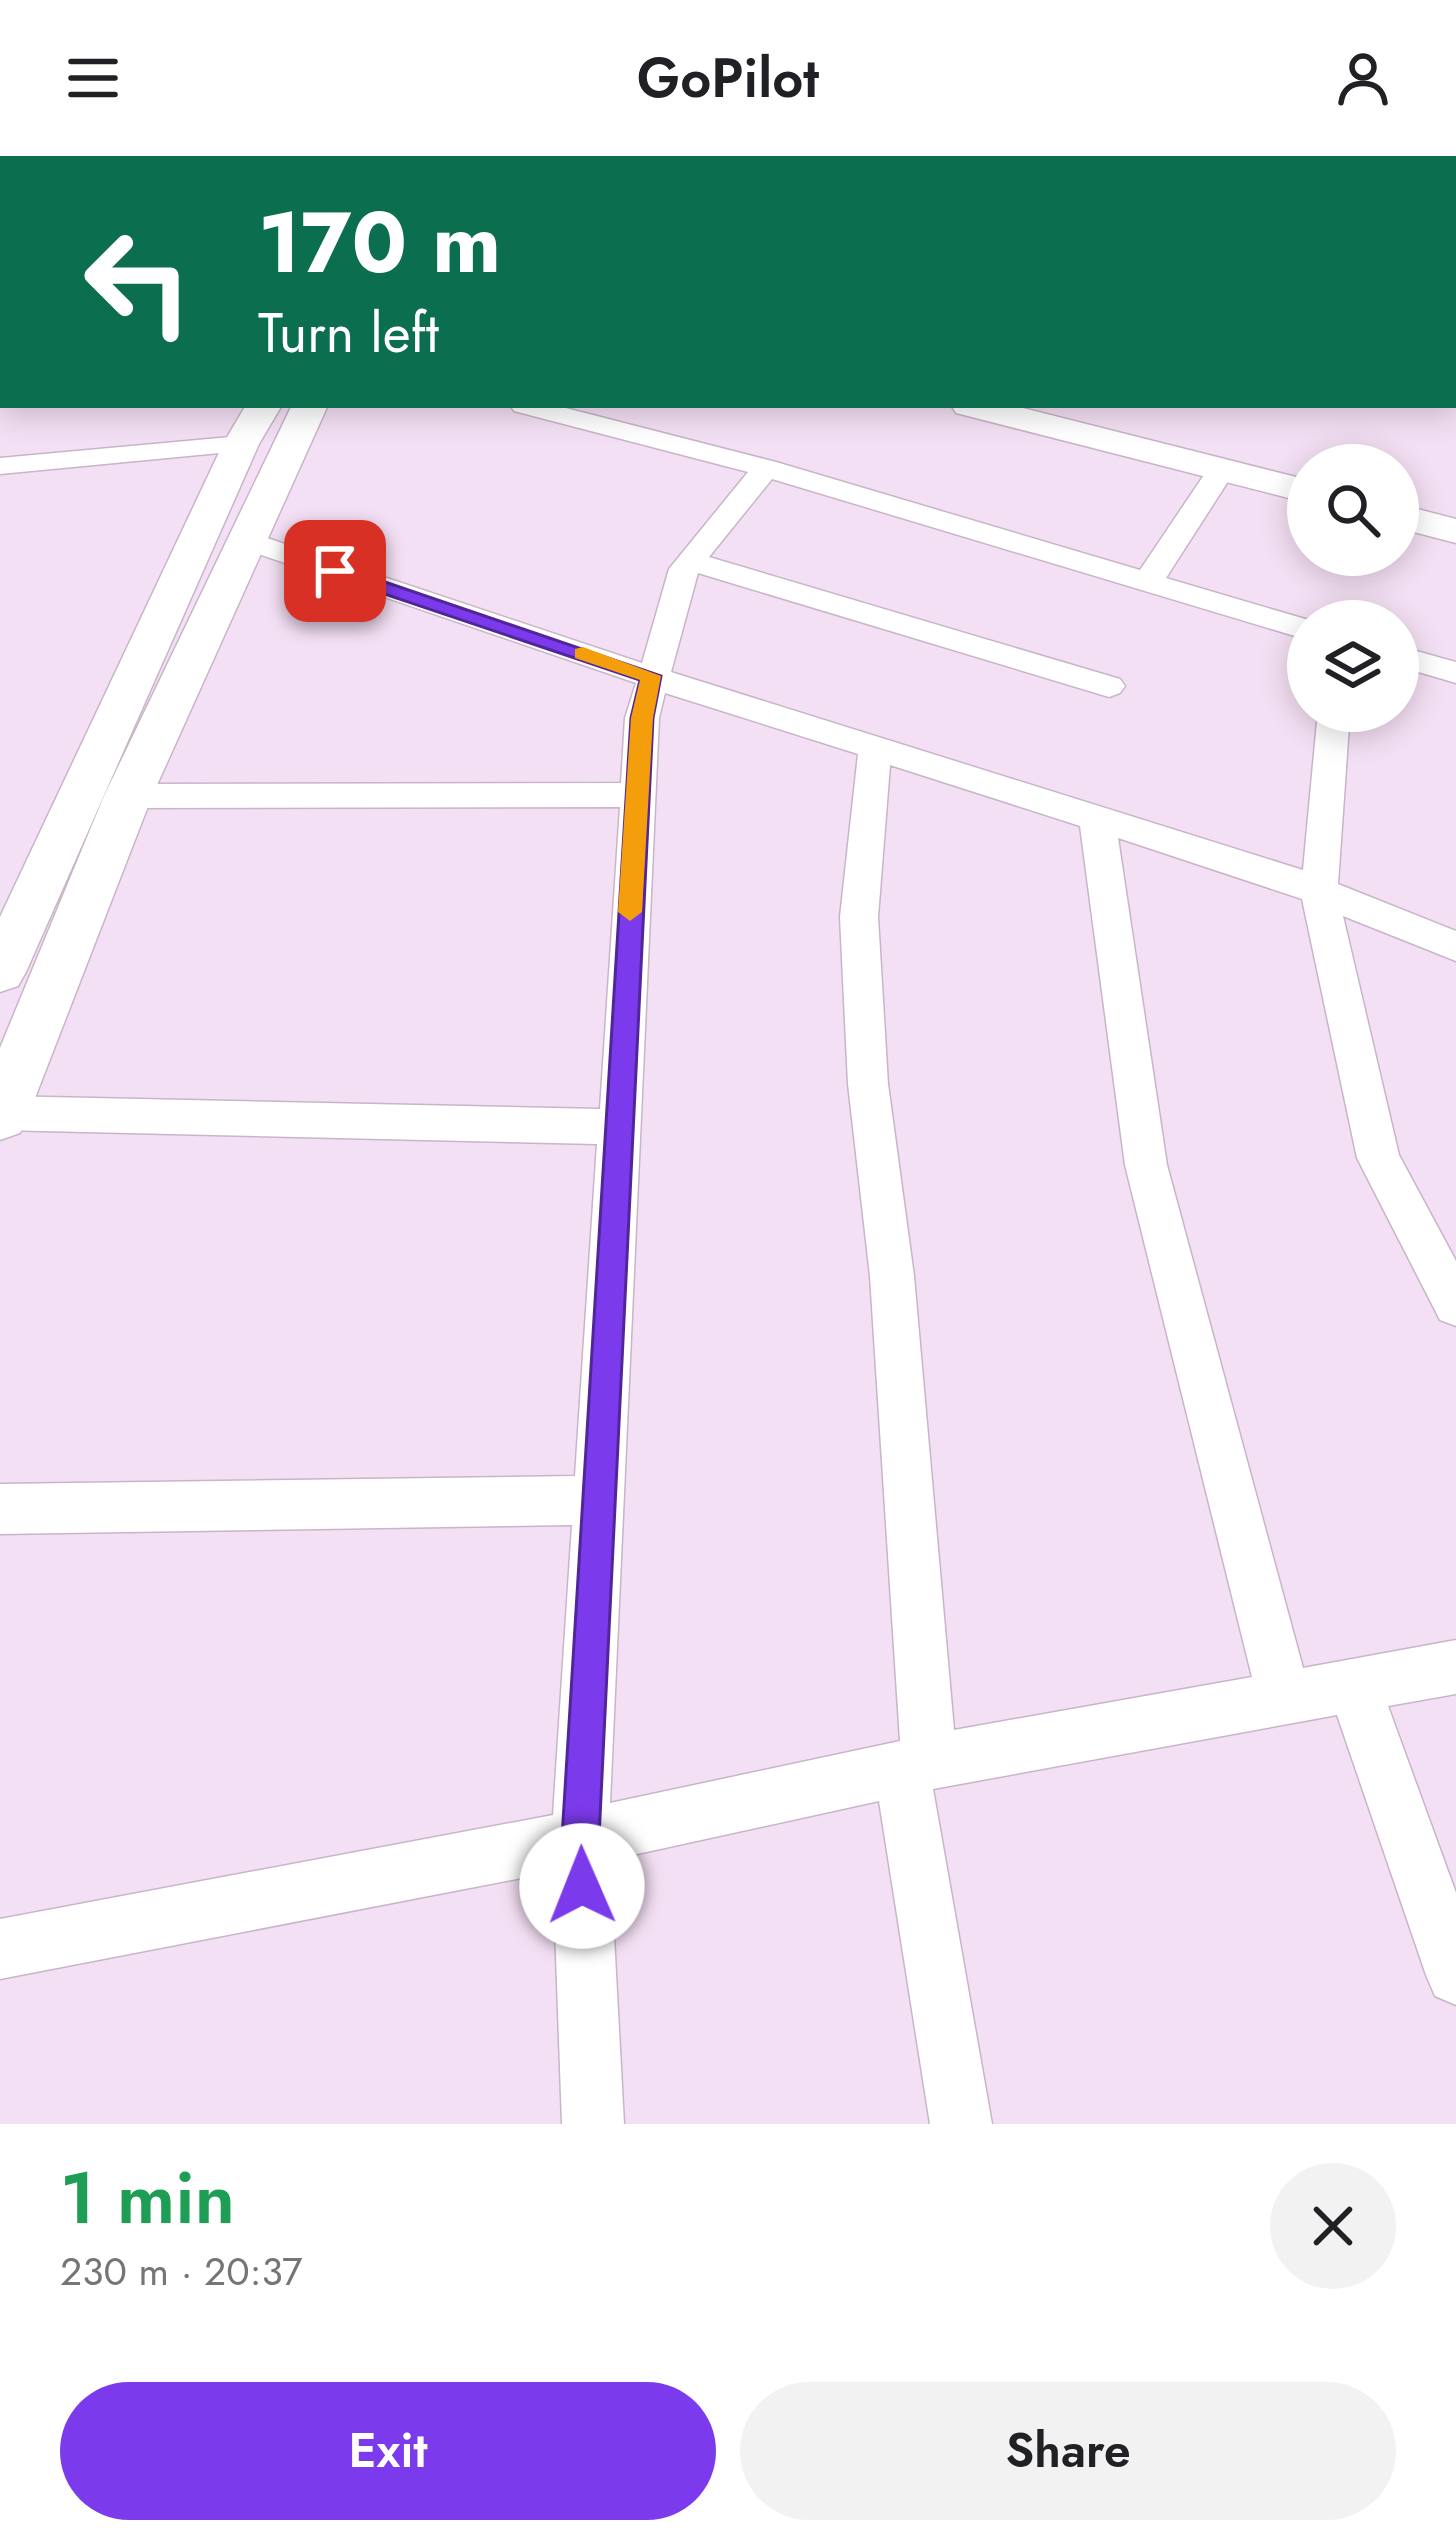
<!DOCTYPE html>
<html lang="en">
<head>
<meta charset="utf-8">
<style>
  body { margin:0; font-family:Jost,sans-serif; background:#f2f2f2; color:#202124; height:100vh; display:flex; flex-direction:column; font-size:45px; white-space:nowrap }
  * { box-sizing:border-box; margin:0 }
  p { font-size:39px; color:#757577 }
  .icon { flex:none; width:66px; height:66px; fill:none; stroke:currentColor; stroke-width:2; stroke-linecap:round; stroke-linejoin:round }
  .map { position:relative; height:1968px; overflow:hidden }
  .drawer { display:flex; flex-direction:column; background:#fff; flex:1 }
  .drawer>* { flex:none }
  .hud { position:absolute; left:0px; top:0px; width:1458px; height:252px; box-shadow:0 6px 30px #0003; background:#0b6e4f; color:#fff; overflow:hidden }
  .controls { position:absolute; left:1287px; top:288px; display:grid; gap:24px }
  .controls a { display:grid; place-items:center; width:132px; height:132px; border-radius:50%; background:#fff; box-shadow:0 6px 30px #0003; font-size:60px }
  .pin { position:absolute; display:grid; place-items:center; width:102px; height:102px; color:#fff; margin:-51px; border-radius:24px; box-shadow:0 6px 18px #0006 }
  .me { position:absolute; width:132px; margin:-66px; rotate:359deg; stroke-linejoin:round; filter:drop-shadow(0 0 9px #0008) }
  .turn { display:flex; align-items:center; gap:42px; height:252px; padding:0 60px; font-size:54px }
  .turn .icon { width:156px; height:156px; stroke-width:2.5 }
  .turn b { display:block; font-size:84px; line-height:102px }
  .round { display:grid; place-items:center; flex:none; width:126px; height:126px; border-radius:63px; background:#f2f2f2 }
  .summary { display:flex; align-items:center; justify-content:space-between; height:204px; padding:0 60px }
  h1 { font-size:72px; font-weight:600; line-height:90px; color:#1e9e55 }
  .primary-button { display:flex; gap:24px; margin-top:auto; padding:24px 60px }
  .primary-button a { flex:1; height:138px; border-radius:72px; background:#7c3aed; color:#fff; font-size:48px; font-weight:600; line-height:138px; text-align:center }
  .primary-button a+a { background:#f2f2f2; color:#202124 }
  header { display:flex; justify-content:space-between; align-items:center; height:156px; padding:0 60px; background:#fff; font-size:54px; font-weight:600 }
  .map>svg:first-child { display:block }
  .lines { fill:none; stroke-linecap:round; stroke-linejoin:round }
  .street-casing { stroke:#c8b5c8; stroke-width:3 }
  .secondary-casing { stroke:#c8b5c8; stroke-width:3 }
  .street { fill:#fff; fill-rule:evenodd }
  .secondary { fill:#fff; fill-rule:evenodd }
  .route { fill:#7c3aed; stroke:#51269a; stroke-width:3 }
  .slow { fill:#f59e0b }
</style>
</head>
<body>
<header><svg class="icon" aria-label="menu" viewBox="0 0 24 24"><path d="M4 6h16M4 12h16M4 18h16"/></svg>GoPilot<svg class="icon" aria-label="person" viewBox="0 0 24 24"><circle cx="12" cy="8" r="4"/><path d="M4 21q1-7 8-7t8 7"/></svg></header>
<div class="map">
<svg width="1456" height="1968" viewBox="0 0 1456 1968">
  <rect width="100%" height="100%" fill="#f4e0f4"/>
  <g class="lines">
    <defs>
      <g id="street">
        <path d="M 626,0 L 661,0 L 664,3 L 629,3 Z"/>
        <rect x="959" y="0" width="22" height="3"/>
        <rect x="1455" y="51" width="1" height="14"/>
        <path d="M 510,249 L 554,249 L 776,306 L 1140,414 L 1212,307 L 1232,307 L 1236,313 L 1166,422 L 1312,465 L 1308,465 L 1308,484 L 772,323 L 709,401 L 1120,523 L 1125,530 L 1120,537 L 1109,541 L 698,417 L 671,516 L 1303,714 L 1318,555 L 1350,555 L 1338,728 L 1456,775 L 1456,805 L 1343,760 L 1399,999 L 1456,1105 L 1456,1170 L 1440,1164 L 1357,1002 L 1302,743 L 1118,682 L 1167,1009 L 1303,1512 L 1456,1484 L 1456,1538 L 1388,1550 L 1456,1737 L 1456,1849 L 1435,1840 L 1426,1819 L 1337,1559 L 933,1633 L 992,1968 L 930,1968 L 879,1645 L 610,1704 L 624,1968 L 562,1968 L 553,1716 L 0,1823 L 0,1763 L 553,1659 L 572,1369 L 0,1378 L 0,1328 L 575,1320 L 597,988 L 0,974 L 1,940 L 600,953 L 620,651 L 128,652 L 116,649 L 111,640 L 116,631 L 128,628 L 621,627 L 625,562 L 636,527 L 235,390 L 230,384 L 245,375 L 255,378 L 642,507 L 669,413 L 748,316 L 514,255 ZM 665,537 L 858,598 L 840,761 L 848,928 L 870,1120 L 900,1585 L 610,1647 L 659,562 ZM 890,609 L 1080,670 L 1125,1009 L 1252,1521 L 954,1574 L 914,1120 L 888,928 L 878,761 Z"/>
        <path d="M 241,280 L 255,288 L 251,294 L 0,318 L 0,302 Z"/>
        <path d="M 1398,490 L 1456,506 L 1456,527 L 1398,510 Z"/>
      </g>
      <g id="secondary">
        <rect x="1455" y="8" width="1" height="18"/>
        <rect x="0" y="137" width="3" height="20"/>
        <rect x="1455" y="137" width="1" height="20"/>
        <path d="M 246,249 L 282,249 L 259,288 L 26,816 L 18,830 L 0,836 L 0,761 L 223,288 Z"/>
        <path d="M 292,249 L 328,249 L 152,640 L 28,960 L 20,977 L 0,984 L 0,892 L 104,640 Z"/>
        <path d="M 951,249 L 1011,249 L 1308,324 L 1308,347 L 956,257 Z"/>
        <path d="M 1398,348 L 1456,363 L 1456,387 L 1398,372 Z"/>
      </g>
    </defs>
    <!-- street casing -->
    <use href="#street" class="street-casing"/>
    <!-- secondary casing -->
    <use href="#secondary" class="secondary-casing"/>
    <!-- street -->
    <use href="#street" class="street"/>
    <!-- secondary -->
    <use href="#secondary" class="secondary"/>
  </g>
  <!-- route -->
  <path class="route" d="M 335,409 L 661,520 L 653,562 L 599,1682 L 601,1730 L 596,1743 L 582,1749 L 569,1743 L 563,1730 L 562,1682 L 631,562 L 640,524 L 328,419 L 325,415 Z"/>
  <!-- slow -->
  <path class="slow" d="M 583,491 L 661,520 L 653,562 L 642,756 L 630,765 L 618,756 L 631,562 L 640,524 L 575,502 L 575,493 Z"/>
</svg>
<div class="controls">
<a><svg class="icon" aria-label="search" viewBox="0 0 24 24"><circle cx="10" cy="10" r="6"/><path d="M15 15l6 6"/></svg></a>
<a><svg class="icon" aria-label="layers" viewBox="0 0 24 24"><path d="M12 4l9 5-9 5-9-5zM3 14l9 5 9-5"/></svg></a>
</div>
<div class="pin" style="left:335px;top:415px;background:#d93025"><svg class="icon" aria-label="arrive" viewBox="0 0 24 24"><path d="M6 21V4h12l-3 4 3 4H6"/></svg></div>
<svg class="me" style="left:582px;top:1730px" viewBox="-20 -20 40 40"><circle r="19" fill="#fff"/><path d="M0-13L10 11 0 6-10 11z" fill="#7c3aed"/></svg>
<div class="hud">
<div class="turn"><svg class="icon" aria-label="left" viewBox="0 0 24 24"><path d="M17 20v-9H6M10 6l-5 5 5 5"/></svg><div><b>170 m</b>Turn left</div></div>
</div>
</div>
<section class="drawer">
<div class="summary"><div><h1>1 min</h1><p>230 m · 20:37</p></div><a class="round"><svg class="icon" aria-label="close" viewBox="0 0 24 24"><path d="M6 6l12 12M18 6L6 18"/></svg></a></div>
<div class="primary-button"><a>Exit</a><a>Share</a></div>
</section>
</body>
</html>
